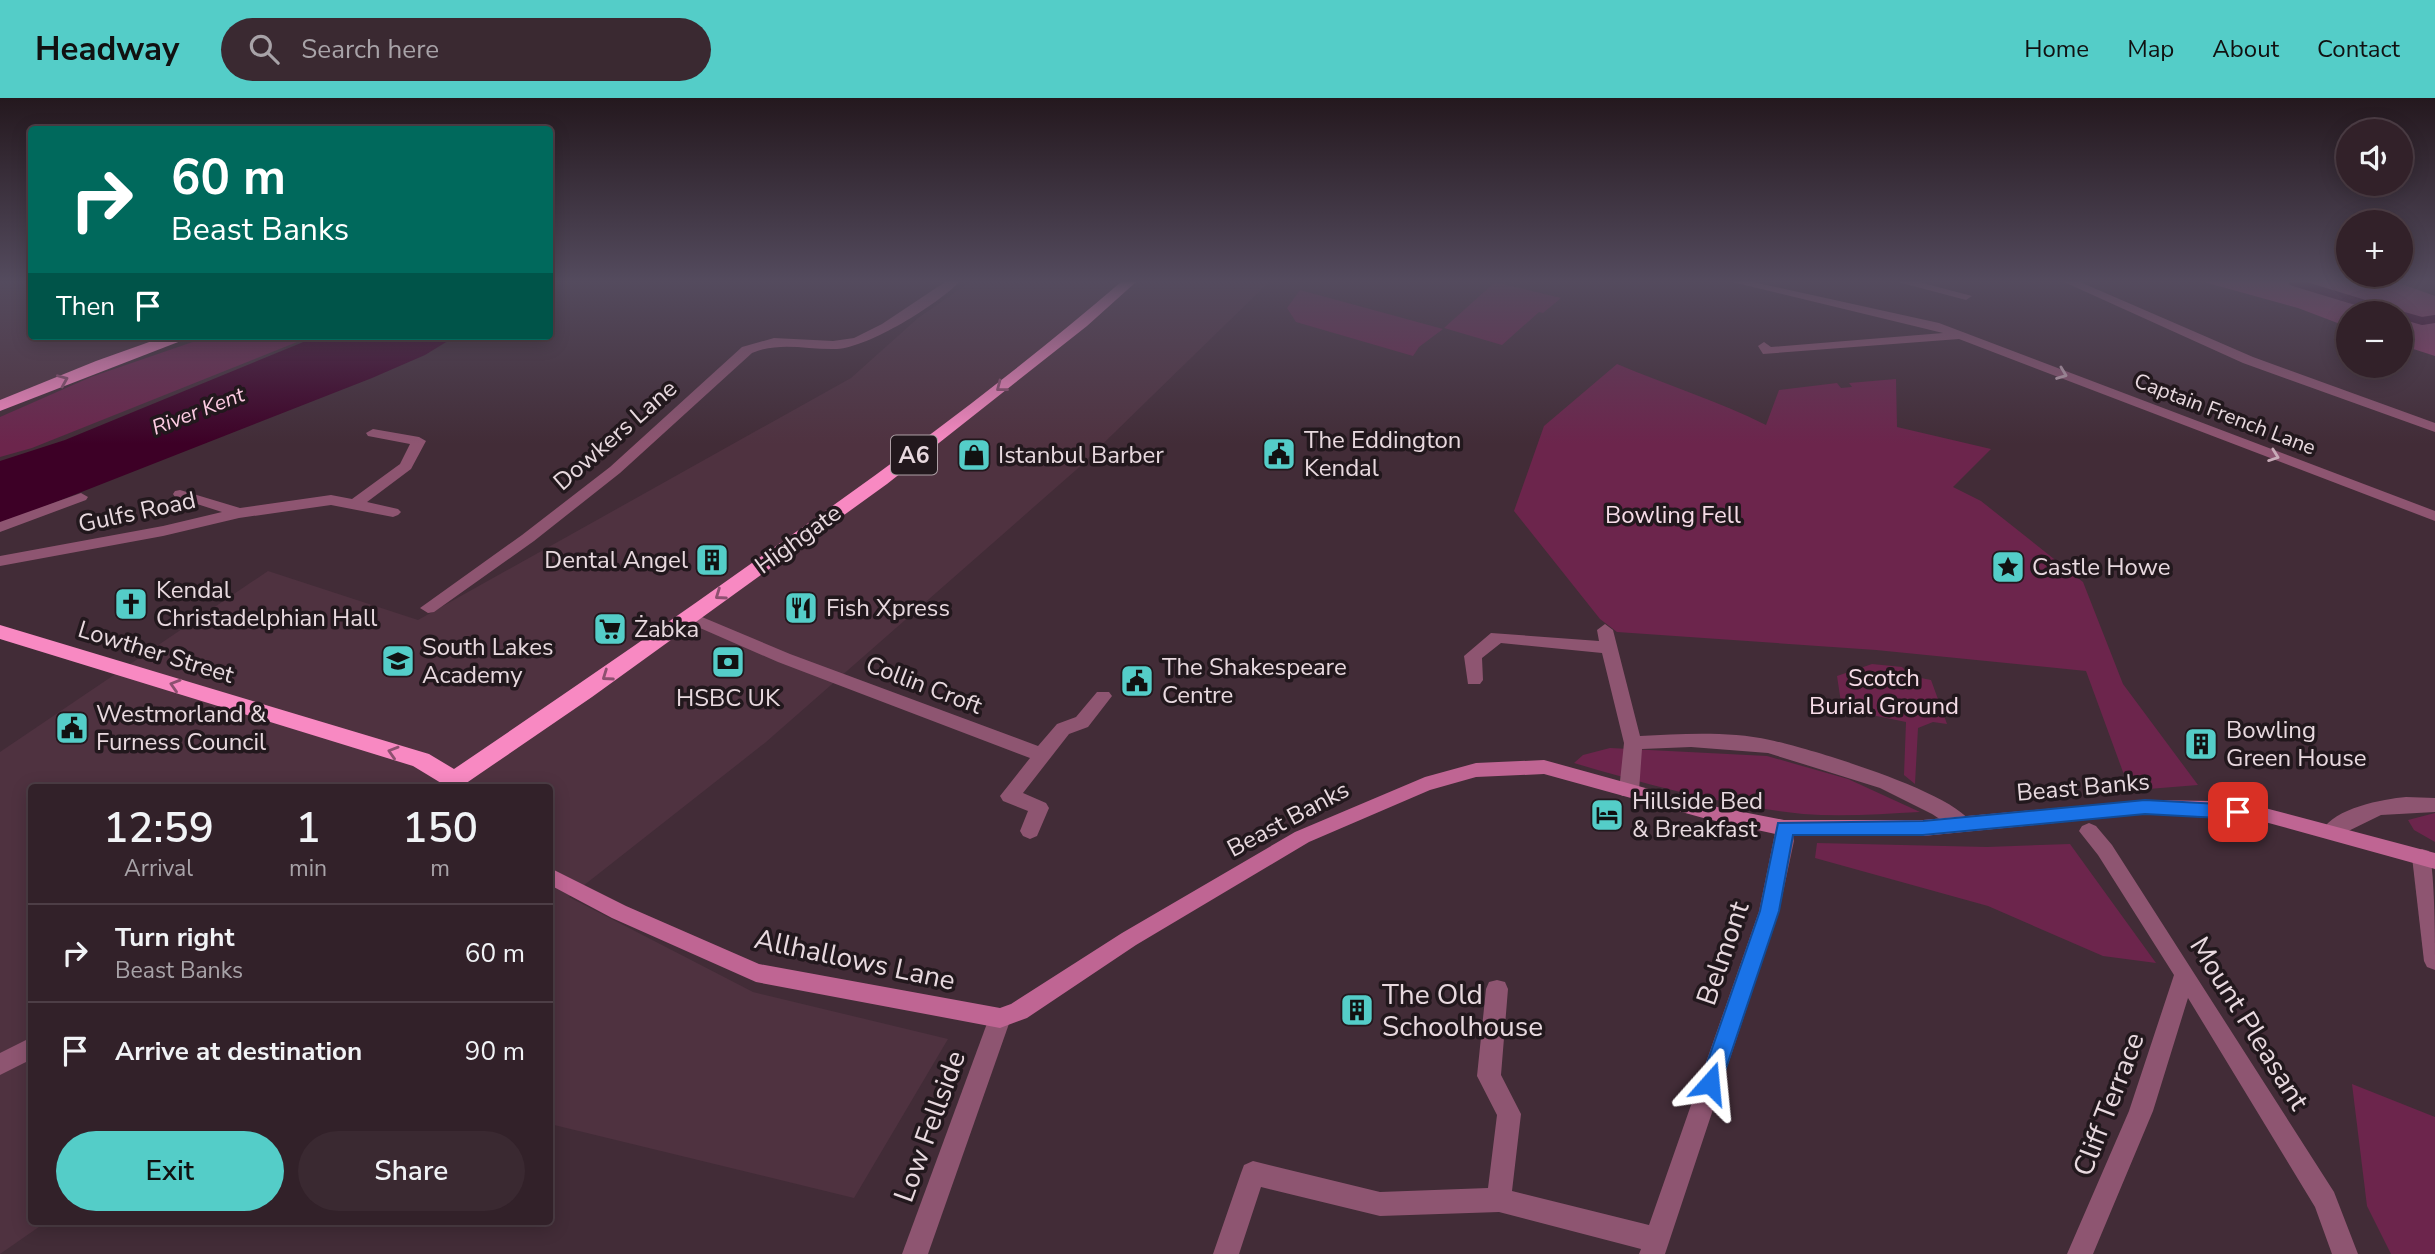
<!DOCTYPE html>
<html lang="en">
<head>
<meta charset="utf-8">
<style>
  body { margin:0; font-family:"Nunito Sans",sans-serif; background:#3a2931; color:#f1f3f6; height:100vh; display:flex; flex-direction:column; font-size:26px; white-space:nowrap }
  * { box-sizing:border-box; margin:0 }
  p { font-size:23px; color:#a8a3a8 }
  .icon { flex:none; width:38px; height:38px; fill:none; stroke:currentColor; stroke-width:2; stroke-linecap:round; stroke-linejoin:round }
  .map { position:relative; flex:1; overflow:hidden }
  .details { position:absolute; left:28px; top:686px; width:525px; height:441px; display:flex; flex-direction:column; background:#322129; border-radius:7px; box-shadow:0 4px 18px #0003,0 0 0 2px #4d3e46 }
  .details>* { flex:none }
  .banner { position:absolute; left:28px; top:28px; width:525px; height:214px; border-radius:7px; box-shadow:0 4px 18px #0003,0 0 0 2px #4d3e46; background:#00695c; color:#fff; overflow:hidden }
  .buttons { position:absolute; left:2336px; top:21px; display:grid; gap:14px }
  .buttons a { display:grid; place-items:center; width:77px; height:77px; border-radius:50%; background:#322129; box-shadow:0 4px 18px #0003,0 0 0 2px #4d3e46; font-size:35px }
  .pin { position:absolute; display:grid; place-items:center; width:60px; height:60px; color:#fff; margin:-30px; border-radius:14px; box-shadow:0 4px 10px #0006 }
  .me { position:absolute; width:77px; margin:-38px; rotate:18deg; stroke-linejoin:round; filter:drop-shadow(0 0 5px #0008) }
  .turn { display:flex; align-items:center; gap:24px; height:147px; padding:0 28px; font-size:32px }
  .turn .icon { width:91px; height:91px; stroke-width:2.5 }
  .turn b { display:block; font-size:49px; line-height:60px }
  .then { display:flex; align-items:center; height:66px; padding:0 28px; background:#0003; gap:14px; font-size:26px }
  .eta { display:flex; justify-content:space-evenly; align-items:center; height:119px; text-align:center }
  .eta b { font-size:42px; font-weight:600; line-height:49px }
  .primary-button { display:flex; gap:14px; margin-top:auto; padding:14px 28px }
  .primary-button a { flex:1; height:80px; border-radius:42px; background:#54cdc8; color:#111; font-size:28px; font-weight:600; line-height:80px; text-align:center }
  .primary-button a+a { background:#3a2931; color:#f1f3f6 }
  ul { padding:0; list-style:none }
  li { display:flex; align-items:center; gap:21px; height:98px; padding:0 28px; border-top:2px solid #4d3e46 }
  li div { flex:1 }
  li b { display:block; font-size:26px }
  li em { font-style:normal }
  header { display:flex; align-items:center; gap:42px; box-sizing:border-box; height:98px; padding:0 35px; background:#54cdc8; color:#111 }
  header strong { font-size:33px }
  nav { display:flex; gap:38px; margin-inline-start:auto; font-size:24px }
  .search { width:490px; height:63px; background:#3a2931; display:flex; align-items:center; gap:18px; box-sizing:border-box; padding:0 24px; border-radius:38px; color:#a8a3a8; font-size:26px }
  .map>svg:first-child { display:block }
  .built { fill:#4f3240 }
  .green { fill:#6c254c }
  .forest { fill:#923c6a }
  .water { fill:#3d0026 }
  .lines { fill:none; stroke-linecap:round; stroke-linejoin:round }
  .stream { stroke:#3d0026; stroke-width:8 }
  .street { fill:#8e5571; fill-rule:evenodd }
  .secondary { fill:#bf6593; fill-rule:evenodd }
  .highway { fill:#f889c2; fill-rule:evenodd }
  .oneway { stroke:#c8abb8 }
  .oneway2 { stroke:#8d5070 }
  .route { fill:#1a73e8; stroke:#114b97; stroke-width:2 }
  .labels { text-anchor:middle; stroke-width:7; stroke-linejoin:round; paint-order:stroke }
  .far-water-label { font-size:21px; font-style:italic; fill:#fecce3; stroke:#22181d }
  .far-street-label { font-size:21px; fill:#e8d9df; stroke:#22181d }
  .shield { fill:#22181d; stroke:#ad9fa5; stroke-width:2 }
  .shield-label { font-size:23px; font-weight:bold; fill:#e8d9df }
  .street-label { font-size:24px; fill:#e8d9df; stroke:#22181d }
  .poi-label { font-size:24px; fill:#e8d9df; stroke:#22181d; text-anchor:start }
  .park-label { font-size:24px; fill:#f6dce7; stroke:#22181d }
  .near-street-label { font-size:28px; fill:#e8d9df; stroke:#22181d }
  .near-poi-label { font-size:28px; fill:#e8d9df; stroke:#22181d; text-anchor:start }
</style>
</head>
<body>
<header>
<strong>Headway</strong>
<div class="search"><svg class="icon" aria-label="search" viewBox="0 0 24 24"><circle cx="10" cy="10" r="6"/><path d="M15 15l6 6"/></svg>Search here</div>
<nav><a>Home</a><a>Map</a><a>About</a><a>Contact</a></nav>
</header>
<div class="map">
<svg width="2435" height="1156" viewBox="0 0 2435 1156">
  <rect width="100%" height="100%" fill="#422c37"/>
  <!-- built -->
  <g class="built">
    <path d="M 0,184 L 31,184 L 32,238 L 166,238 L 0,304 Z"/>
    <path d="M 970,184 L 1269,184 L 1076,372 L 766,644 L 569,799 L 753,894 L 948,941 L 854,1100 L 550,1026 L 550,690 L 32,690 L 32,1124 L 46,1124 L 0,1156 L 0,654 L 268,473 L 418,522 L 851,280 L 918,220 Z"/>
  </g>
  <!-- green -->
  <g class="green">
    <path d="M 1495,184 L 1561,200 L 1543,215 L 1539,214 L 1502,247 L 1444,230 Z"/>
    <path d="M 1300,192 L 1443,231 L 1419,249 L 1413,258 L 1296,224 L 1287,210 Z"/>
    <path d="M 210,238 L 312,238 L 32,350 L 0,359 L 0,319 L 91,279 Z"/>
    <path d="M 1617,266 C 1667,287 1718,303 1766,327 L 1779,292 L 1837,285 L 1841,290 L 1852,289 L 1849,285 L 1896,281 L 1897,329 L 1991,351 L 1953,389 L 1981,403 L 2083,484 L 2123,586 L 2198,687 L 2136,692 L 2123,674 L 2086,573 L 1876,552 L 1617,534 L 1600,521 L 1514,413 L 1544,328 Z"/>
    <path d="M 1872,566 L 1902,569 L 1911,578 L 1931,582 L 1947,626 L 1933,624 L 1918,630 L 1915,686 L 1904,677 L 1906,624 L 1842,611 L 1837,578 Z"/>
    <path d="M 1610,650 L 1767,658 L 1848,681 L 1920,714 C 1881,716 1842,719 1803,716 C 1725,708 1649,687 1574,665 L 1583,657 Z"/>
    <path d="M 2435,715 L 2435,744 L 2414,732 L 2408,722 Z"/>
    <path d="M 1817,745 L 1987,749 L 2070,746 L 2156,865 L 2103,858 L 1988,808 L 1815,760 Z"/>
    <path d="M 2352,986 L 2435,1019 L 2435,1156 L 2391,1156 L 2367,1108 Z"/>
  </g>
  <!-- forest -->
  <path class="forest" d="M 2204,184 L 2396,184 L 2435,198 L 2435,258 L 2401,247 L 2401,215 L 2348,215 L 2348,229 L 2298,210 Z"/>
  <!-- water -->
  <path class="water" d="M 318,238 L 456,238 L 425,257 L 372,280 L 0,426 L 0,363 L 65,342 Z"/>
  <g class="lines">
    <!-- stream -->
    <g class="stream">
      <path d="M 2293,184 L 2395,215"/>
      <path d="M 2401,217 L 2422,223 L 2435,221"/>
    </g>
    <!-- street -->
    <g class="street">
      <path d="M 945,184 L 959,184 C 937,207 869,249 837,251 C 807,252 781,243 752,255 L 620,375 L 534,443 L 434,514 L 428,515 L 420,510 L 522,437 L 610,369 L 742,249 L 774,240 L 833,243 L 854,240 L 882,226 Z"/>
      <path d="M 1732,184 L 1753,184 L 1939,225 L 2435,413 L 2435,423 L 1959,241 L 1763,256 L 1758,248 L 1764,244 L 1771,249 L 1943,235 Z"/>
      <path d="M 1898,184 L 1919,184 L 1972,198 L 1966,202 Z"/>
      <path d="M 2064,184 L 2080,184 L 2253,259 L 2435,325 L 2435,334 L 2243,265 Z"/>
      <path d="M 373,331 L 419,339 L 426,343 L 411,371 L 367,404 L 398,411 L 401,414 L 398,417 L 393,419 L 331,407 L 239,420 L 163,438 L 0,468 L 0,458 L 163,428 L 222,414 L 175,399 L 173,396 L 175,393 L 180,392 L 240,410 L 331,397 L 352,401 L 400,366 L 410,346 L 368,338 L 366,335 Z"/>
      <path d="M 81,395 L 88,399 L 86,402 L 0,434 L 0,424 Z"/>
      <path d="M 690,514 L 790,556 L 1038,648 L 1057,626 L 1076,619 L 1097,594 L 1109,594 L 1112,598 L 1088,629 L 1069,636 L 1023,695 L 1046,705 L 1049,710 L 1037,738 L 1030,741 L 1023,738 L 1020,733 L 1028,713 L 1003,703 L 1000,698 L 1030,660 L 778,564 L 684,523 L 682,519 Z"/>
      <path d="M 1605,526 L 1613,532 L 1640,638 C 1682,636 1728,633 1770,642 C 1808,650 1955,694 1972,726 L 1969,731 L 1962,733 L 1955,731 L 1932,716 L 1880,690 L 1768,655 L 1691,649 L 1642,651 L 1639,693 L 1636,698 L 1622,698 L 1619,693 L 1624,645 L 1602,555 L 1501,545 L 1482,560 L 1483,582 L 1480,586 L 1468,586 L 1464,558 L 1491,535 L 1599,543 L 1597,532 Z"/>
      <path d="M 2406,699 L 2435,700 L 2435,714 L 2381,717 L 2332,741 L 2325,738 L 2322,733 C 2334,710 2383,701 2406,699 Z"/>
      <path d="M 1784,722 L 1791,725 L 1794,743 L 1779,813 L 1665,1156 L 1639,1156 L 1641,1151 L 1499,1114 L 1380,1118 L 1261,1089 L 1239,1156 L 1213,1156 L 1241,1075 L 1244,1067 L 1253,1063 L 1380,1094 L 1488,1090 L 1497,1017 L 1477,978 L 1486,891 L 1489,884 L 1497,882 L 1505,884 L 1508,891 L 1501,977 L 1521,1016 L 1512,1093 L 1649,1127 L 1759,813 L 1777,725 Z"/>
      <path d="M 2089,725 L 2096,728 L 2112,747 L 2334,1094 L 2358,1156 L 2332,1156 L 2315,1109 L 2188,900 L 2153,1013 L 2093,1156 L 2067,1156 L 2129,1013 L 2174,877 L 2098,757 L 2079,733 L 2082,728 Z"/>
      <path d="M 2422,751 L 2429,753 C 2435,776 2435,844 2435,872 L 2427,869 L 2424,863 L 2412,759 L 2415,753 Z"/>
      <path d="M 1000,910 L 1008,913 L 1011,920 L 928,1156 L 902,1156 L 989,920 L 992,913 Z"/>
      <path d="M 32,939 L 32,961 L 0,977 L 0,955 Z"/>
    </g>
    <!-- secondary -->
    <path class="secondary" d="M 1544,662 L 1707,707 L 1784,722 L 1923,722 L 2145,702 L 2212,703 L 2265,710 L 2435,755 L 2435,771 L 2265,724 L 2212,717 L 2145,716 L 1923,738 L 1784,738 L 1707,721 L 1544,676 L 1476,679 L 1430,692 L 1309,744 L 1136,847 L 1027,920 L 1000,930 L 756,884 L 612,820 L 550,787 L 550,770 L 626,808 L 759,866 L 1000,910 L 1011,906 L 1122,835 L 1295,734 L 1425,679 L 1476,665 Z"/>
    <!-- highway -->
    <g class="highway">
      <path d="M 1121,184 L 1136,184 L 1087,228 L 887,386 L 592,599 L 462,688 L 446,688 L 413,668 L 0,541 L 0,527 L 429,656 L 454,671 C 556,602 658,532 759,460 C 883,373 1006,283 1121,184 Z"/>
      <path d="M 166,238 L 189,238 L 186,241 L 0,313 L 0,302 L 96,263 Z"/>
    </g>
  </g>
  <!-- one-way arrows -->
  <defs><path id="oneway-chevron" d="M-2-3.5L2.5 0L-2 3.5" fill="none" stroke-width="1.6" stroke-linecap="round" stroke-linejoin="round" transform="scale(1.75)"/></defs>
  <g class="oneway">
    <use href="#oneway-chevron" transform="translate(2062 276) rotate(21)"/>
    <use href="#oneway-chevron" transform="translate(2274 358) rotate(20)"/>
  </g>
  <g class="oneway2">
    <use href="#oneway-chevron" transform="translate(63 282) rotate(-23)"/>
    <use href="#oneway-chevron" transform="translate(1001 289) rotate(142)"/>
    <use href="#oneway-chevron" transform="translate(720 497) rotate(145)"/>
    <use href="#oneway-chevron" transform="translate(607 578) rotate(145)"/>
    <use href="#oneway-chevron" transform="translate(175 587) rotate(-163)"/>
    <use href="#oneway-chevron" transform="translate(393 654) rotate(-163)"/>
  </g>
  <!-- sky -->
  <linearGradient id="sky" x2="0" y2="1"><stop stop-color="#24181e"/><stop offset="0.53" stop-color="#544b5e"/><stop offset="1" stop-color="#544b5e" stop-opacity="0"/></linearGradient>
  <rect width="2435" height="346" fill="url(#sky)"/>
  <!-- route -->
  <path class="route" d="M 2145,702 L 2238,707 L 2245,709 L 2247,714 L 2245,719 L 2238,721 L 2145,716 L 1923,737 L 1793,737 L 1779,813 L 1721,985 L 1718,992 L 1710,994 L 1703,992 L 1700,985 L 1760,813 L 1778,725 L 1923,723 Z"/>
  <!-- icons -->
  <defs>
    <symbol id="civic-square" viewBox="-11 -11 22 22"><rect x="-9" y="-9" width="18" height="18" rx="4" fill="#54cdc8" stroke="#22181d"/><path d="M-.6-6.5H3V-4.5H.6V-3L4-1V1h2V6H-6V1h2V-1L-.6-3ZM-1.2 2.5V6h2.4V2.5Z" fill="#111"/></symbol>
    <symbol id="shop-square" viewBox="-11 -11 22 22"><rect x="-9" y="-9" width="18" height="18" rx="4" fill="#54cdc8" stroke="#22181d"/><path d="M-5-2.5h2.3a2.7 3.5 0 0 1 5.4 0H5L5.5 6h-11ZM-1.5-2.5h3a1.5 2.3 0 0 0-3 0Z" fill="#111"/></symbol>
    <symbol id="building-square" viewBox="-11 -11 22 22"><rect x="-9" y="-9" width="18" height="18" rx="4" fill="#54cdc8" stroke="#22181d"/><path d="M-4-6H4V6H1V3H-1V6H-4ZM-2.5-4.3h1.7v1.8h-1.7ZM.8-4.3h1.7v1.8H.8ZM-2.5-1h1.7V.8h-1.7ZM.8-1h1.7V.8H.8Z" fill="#111"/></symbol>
    <symbol id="sight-square" viewBox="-11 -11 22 22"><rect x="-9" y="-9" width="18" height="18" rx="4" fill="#54cdc8" stroke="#22181d"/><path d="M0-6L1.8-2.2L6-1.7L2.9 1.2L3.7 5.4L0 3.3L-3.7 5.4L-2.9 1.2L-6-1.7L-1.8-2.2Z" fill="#111"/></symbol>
    <symbol id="church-square" viewBox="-11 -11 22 22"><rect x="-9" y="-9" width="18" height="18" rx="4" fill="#54cdc8" stroke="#22181d"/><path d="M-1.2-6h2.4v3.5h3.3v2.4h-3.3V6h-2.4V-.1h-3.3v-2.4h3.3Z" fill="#111"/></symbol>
    <symbol id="restaurant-square" viewBox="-11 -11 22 22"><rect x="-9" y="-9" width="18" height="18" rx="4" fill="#54cdc8" stroke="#22181d"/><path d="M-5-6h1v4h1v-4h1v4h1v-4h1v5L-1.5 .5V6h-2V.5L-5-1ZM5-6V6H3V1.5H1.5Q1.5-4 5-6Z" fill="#111"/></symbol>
    <symbol id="supermarket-square" viewBox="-11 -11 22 22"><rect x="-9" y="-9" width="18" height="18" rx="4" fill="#54cdc8" stroke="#22181d"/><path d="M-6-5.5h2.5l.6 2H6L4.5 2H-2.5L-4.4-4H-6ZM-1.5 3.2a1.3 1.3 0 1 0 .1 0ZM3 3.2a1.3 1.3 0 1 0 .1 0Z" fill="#111"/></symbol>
    <symbol id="school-square" viewBox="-11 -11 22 22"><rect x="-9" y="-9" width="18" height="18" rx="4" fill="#54cdc8" stroke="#22181d"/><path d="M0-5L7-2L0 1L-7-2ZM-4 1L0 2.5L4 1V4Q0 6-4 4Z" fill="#111"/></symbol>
    <symbol id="bank-square" viewBox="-11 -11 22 22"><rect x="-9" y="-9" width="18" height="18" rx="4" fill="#54cdc8" stroke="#22181d"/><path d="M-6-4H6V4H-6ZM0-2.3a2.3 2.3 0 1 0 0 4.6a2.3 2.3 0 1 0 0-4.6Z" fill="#111"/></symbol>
    <symbol id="hotel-square" viewBox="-11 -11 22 22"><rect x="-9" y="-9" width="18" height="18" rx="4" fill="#54cdc8" stroke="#22181d"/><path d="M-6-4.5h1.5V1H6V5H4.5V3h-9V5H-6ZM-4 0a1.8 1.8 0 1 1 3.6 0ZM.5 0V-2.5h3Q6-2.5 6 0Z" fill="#111"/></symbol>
  </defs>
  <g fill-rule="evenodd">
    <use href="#civic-square" x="1260" y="337" width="38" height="38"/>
    <use href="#shop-square" x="955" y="338" width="38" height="38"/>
    <use href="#building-square" x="693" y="443" width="38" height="38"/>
    <use href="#sight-square" x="1989" y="450" width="38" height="38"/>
    <use href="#church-square" x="112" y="487" width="38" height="38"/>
    <use href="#restaurant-square" x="782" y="491" width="38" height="38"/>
    <use href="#supermarket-square" x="591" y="512" width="38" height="38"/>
    <use href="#school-square" x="379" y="544" width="38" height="38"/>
    <use href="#bank-square" x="709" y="545" width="38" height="38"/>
    <use href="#civic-square" x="1118" y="564" width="38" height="38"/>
    <use href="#civic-square" x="53" y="611" width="38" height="38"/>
    <use href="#building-square" x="2182" y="627" width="38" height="38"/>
    <use href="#hotel-square" x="1588" y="698" width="38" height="38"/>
    <use href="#building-square" x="1338" y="893" width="38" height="38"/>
  </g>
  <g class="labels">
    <!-- far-water labels -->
    <g class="far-water-label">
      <text transform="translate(198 313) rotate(-21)" y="7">River Kent</text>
    </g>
    <!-- far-street labels -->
    <g class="far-street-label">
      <text transform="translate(2225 316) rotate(21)" y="7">Captain French Lane</text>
    </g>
    <!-- shield labels -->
    <rect class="shield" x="891" y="337.5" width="46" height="39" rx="5"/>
    <g class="shield-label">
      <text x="914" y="365">A6</text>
    </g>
    <!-- street labels -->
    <g class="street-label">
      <text transform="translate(615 337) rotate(-41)" y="8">Dowkers Lane</text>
      <text transform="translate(137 414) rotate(-12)" y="8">Gulfs Road</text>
      <text transform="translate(798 441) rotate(-36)" y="8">Highgate</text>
      <text transform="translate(156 554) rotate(17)" y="8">Lowther Street</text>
      <text transform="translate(924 587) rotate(21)" y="8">Collin Croft</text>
      <text transform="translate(2083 689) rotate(-5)" y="8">Beast Banks</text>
      <text transform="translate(1288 721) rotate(-28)" y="8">Beast Banks</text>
    </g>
    <!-- poi labels -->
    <g class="poi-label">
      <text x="1304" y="350">The Eddington<tspan x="1304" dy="28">Kendal</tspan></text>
      <text x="998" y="365">Istanbul Barber</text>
      <text x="688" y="470" text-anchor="end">Dental Angel</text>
      <text x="2032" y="477">Castle Howe</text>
      <text x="156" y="500">Kendal<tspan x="156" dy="28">Christadelphian Hall</tspan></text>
      <text x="826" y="518">Fish Xpress</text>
      <text x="634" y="539">Żabka</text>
      <text x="422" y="557">South Lakes<tspan x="422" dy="28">Academy</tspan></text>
      <text x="1162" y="577">The Shakespeare<tspan x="1162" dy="28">Centre</tspan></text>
      <text x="728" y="608" text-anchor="middle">HSBC UK</text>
      <text x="96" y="624">Westmorland &amp;<tspan x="96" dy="28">Furness Council</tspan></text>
      <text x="2226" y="640">Bowling<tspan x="2226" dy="28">Green House</tspan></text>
      <text x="1632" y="711">Hillside Bed<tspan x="1632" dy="28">&amp; Breakfast</tspan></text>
    </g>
    <!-- park labels -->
    <g class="park-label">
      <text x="1673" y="425">Bowling Fell</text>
      <text x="1884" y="588">Scotch<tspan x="1884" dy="28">Burial Ground</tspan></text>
    </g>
    <!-- near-street labels -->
    <g class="near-street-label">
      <text transform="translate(1722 855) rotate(-71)" y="10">Belmont</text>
      <text transform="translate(855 861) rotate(12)" y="10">Allhallows Lane</text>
      <text transform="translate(2250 925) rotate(58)" y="10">Mount Pleasant</text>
      <text transform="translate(2108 1006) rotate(-69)" y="10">Cliff Terrace</text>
      <text transform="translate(929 1028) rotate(-70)" y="10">Low Fellside</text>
    </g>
    <!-- near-poi labels -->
    <g class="near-poi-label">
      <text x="1382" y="906">The Old<tspan x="1382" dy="32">Schoolhouse</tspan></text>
    </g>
  </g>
</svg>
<div class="buttons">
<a><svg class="icon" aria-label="sound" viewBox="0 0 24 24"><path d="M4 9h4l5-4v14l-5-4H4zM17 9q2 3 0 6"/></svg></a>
<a>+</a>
<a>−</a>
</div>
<div class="pin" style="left:2238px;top:714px;background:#d93025"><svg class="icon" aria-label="arrive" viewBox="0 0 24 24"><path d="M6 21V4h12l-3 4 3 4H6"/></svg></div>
<svg class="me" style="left:1710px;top:985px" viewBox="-20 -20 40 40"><path d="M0-17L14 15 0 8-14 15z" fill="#1a73e8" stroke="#fff" stroke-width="4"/></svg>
<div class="banner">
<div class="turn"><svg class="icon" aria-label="right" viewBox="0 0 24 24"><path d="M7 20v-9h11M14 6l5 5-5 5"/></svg><div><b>60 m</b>Beast Banks</div></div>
<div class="then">Then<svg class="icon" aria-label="arrive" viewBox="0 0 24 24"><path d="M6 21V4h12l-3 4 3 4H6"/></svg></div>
</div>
<section class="details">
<div class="eta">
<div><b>12:59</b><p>Arrival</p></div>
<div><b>1</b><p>min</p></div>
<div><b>150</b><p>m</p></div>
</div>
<ul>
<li><svg class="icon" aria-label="right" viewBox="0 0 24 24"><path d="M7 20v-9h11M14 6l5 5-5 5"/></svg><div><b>Turn right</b><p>Beast Banks</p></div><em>60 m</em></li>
<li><svg class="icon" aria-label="arrive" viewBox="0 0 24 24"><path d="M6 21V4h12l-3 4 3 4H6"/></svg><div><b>Arrive at destination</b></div><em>90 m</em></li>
</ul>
<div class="primary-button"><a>Exit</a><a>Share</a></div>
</section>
</div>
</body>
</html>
